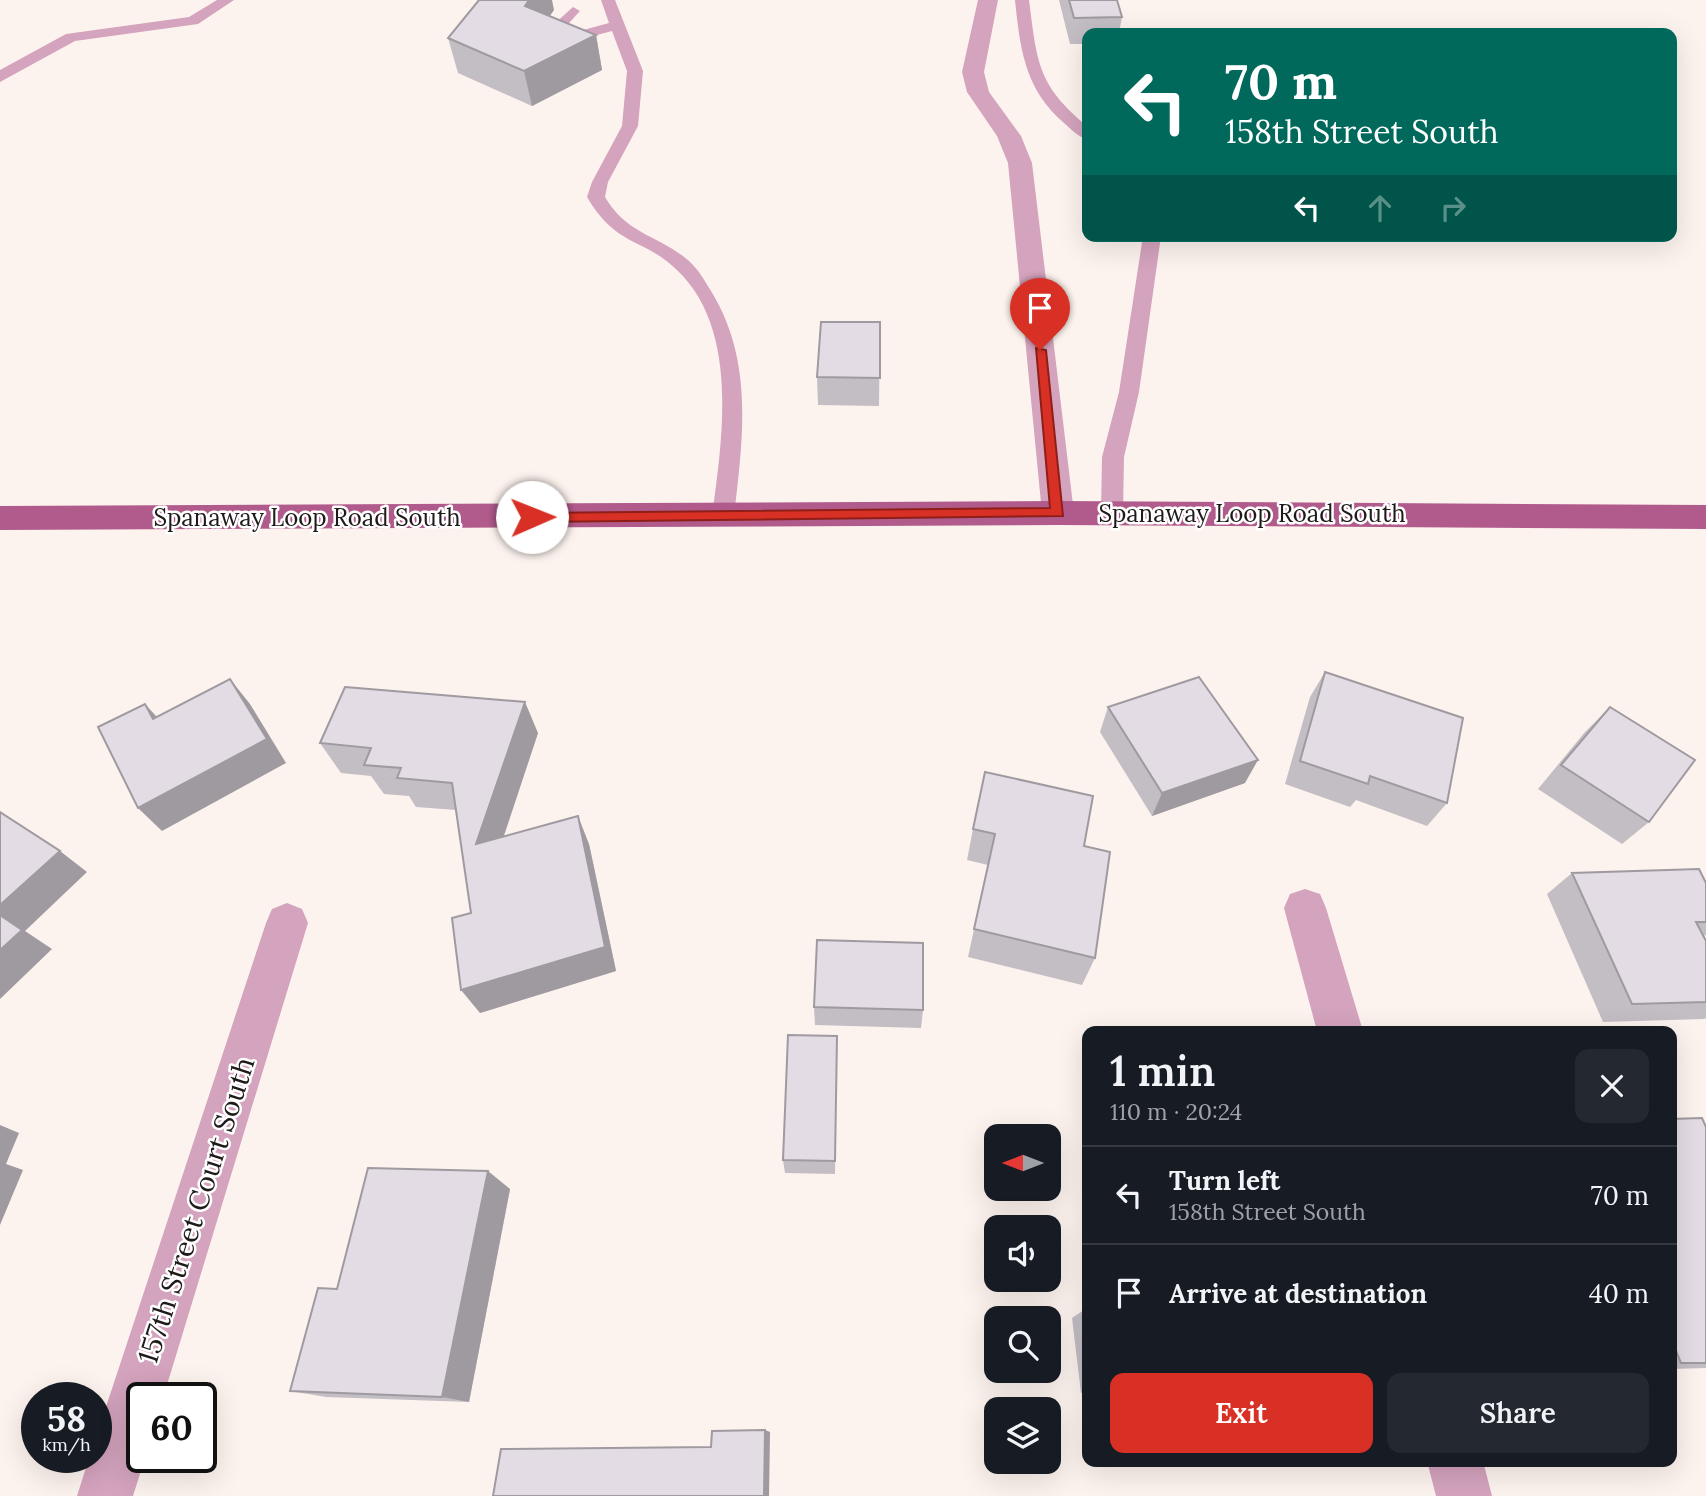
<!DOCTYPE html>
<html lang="en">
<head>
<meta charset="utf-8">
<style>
  body { margin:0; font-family:Lora,serif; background:#242831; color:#f1f3f6; height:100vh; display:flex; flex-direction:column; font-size:26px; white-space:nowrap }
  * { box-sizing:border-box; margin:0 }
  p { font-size:23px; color:#9ea1a6 }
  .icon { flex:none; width:38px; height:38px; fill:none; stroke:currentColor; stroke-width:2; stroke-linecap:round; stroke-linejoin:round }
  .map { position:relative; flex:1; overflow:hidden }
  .side { position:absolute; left:1082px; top:1026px; width:595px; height:441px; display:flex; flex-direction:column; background:#171b24; border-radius:14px; box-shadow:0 7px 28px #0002 }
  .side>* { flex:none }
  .banner { position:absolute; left:1082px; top:28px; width:595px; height:214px; border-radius:14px; box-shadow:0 7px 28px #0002; background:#00695c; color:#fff; overflow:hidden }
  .needle { width:46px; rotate:270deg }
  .controls { position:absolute; left:984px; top:1124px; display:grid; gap:14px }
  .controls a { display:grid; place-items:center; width:77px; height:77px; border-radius:14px; background:#171b24; box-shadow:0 7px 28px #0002; font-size:35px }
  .speed { position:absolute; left:21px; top:1382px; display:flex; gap:14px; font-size:35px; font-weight:700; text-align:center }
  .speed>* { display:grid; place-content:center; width:91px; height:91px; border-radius:50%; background:#171b24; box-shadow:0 7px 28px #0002; line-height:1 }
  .speed small { font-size:18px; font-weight:400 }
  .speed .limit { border:4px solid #111; border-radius:10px; background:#fff; color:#111 }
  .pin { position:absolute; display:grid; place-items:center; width:60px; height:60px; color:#fff; margin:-72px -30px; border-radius:50% 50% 50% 0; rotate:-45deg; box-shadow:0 0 7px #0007 }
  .pin .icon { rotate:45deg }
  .me { position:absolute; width:77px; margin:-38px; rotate:89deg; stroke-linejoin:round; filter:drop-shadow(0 0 5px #0008) }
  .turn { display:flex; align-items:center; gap:24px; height:147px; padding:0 28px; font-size:32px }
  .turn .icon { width:91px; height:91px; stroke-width:2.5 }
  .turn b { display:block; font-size:49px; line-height:60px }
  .lanes { display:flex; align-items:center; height:66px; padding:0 28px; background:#0003; justify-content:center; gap:35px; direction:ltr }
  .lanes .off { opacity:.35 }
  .round { display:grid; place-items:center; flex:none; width:74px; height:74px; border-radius:14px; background:#242831 }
  .summary { display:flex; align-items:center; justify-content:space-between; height:119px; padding:0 28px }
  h1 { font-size:42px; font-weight:600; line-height:52px }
  .primary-button { display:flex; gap:14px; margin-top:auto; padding:14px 28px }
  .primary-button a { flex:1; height:80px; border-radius:14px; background:#d93025; color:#fff; font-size:28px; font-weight:600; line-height:80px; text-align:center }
  .primary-button a+a { background:#242831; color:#f1f3f6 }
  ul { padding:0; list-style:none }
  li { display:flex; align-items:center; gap:21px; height:98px; padding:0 28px; border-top:2px solid #363941 }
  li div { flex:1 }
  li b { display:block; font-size:26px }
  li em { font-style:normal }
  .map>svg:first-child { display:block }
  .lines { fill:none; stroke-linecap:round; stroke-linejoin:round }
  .service { fill:#d4a3bd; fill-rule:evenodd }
  .minor { fill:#d4a3bd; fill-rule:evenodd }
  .primary { fill:#b15b8c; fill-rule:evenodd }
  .wall { fill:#c3bdc4 }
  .shaded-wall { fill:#9f9aa0 }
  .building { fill:#e3dce4; stroke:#9f9aa0; stroke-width:2 }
  .route { fill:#d93025; stroke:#8d1f18; stroke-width:2 }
  .labels { text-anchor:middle; stroke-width:5; stroke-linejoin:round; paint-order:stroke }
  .street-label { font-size:24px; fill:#1e1a19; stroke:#fff }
  .near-street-label { font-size:28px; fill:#1e1a19; stroke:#fff }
</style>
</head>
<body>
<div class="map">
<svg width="1706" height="1496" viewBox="0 0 1706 1496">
  <rect width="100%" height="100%" fill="#fdf3ee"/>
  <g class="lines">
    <!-- service -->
    <g class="service">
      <path d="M 217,0 L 234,0 L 198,24 L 75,41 L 0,82 L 0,70 L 66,34 L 189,17 Z"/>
      <path d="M 601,0 L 615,0 L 643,71 L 638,126 L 608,182 L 605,197 C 627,235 659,235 689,261 C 698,269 705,281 711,291 C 754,361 743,438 734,516 L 731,522 L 715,522 L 712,516 C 722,440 740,330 677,270 C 643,237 617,248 587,197 L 592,182 L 622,126 L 627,71 L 612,31 L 559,45 L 543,34 L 573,7 L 580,11 L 559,34 L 561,36 L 609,23 Z"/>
      <path d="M 1015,0 L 1029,0 C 1037,61 1037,85 1087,126 L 1087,139 C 1078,137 1071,129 1064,123 C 1025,90 1020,49 1015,0 Z"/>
      <path d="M 1143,236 L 1161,236 L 1139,392 L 1124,457 L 1123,513 L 1120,519 L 1104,519 L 1101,513 L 1102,457 L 1119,392 Z"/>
    </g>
    <!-- minor -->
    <g class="minor">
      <path d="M 978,0 L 998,0 L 984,72 L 989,92 L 1021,136 L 1032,163 L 1074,513 L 1070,521 L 1058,525 L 1046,521 L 1042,513 L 1008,163 L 997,136 L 967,92 L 962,72 Z"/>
      <path d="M 1305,889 L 1320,894 L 1326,908 L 1363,1031 L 1317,1031 L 1284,908 L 1290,894 Z"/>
      <path d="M 287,903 L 302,909 L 308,923 L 163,1398 L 142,1398 L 142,1458 L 145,1458 L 133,1496 L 77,1496 L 89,1458 L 96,1458 L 96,1437 L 266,923 L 272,909 Z"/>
      <path d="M 1427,1461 L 1483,1461 L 1492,1496 L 1436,1496 Z"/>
    </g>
    <!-- primary -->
    <path class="primary" d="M 1058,501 L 1706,505 L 1706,529 L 1058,525 L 0,530 L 0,506 Z"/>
  </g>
  <!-- wall -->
  <g class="wall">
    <path d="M 1059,0 L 1117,0 L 1122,17 L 1119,33 L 1087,33 L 1087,44 L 1070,44 Z"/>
    <path d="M 554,10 L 549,16 L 596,35 L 602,70 L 532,106 L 458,73 L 448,38 Z"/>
    <path d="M 880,322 L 879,406 L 818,405 L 817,377 Z"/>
    <path d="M 1325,672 L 1447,803 L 1427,826 L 1356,800 L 1350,807 L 1285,784 L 1310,697 Z"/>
    <path d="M 1108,707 L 1245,783 L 1152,816 L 1100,732 Z"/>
    <path d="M 1610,707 L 1649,822 L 1622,844 L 1538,789 L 1585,732 Z"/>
    <path d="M 538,733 L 504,836 L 589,844 L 616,971 L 480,1013 L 471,913 L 456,810 L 416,807 L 409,796 L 384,794 L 371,776 L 341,773 L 320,743 Z"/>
    <path d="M 973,829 L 1084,846 L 1095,958 L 1082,985 L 968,957 L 988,865 L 967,860 Z"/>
    <path d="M 1572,873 L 1706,883 L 1706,935 L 1703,936 L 1706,941 L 1706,1018 L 1704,1019 L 1603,1022 L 1547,894 Z"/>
    <path d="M 814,1007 L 923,1010 L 921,1028 L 815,1025 Z"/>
    <path d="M 837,1036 L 835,1174 L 785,1173 L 783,1160 Z"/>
    <path d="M 1671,1119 L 1706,1127 L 1706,1368 L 1671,1369 Z"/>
    <path d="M 510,1189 L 469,1402 L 326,1397 L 290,1391 Z"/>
    <path d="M 1087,1308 L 1087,1392 L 1081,1393 L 1072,1318 Z"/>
  </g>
  <!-- shaded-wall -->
  <g class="shaded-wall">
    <path d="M 529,0 L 552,0 L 554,10 L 532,41 L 525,6 Z"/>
    <path d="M 596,35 L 602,70 L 532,106 L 524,71 Z"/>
    <path d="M 230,679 L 250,704 L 286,763 L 162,831 L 138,808 Z"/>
    <path d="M 525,702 L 538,733 L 492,871 L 476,844 Z"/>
    <path d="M 145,704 L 167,728 L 153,719 Z"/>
    <path d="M 1258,760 L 1245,783 L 1152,816 L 1162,793 Z"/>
    <path d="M 578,816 L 589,844 L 616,971 L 480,1013 L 461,990 Z"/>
    <path d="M 60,851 L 87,872 L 25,931 L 52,949 L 0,999 L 0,905 Z"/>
    <path d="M 0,1125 L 19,1133 L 6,1164 L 23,1170 L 0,1225 Z"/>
    <path d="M 488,1171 L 510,1189 L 469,1402 L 442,1397 Z"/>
    <path d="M 765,1430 L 770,1432 L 769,1496 L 764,1496 Z"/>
  </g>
  <!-- building -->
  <g class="building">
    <path d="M 479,0 L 529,0 L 525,6 L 596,35 L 524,71 L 448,38 Z"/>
    <path d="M 1069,0 L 1117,0 L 1122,17 L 1074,18 Z"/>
    <path d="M 821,322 L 880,322 L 880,378 L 817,377 Z"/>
    <path d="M 1325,672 L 1463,718 L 1447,803 L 1370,776 L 1368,784 L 1300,761 Z"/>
    <path d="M 1199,677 L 1258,760 L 1162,793 L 1108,707 Z"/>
    <path d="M 230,679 L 267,739 L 138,808 L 98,727 L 145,704 L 153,719 Z"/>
    <path d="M 345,687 L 525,702 L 476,844 L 578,816 L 605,947 L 461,990 L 452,918 L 471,913 L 452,783 L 397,778 L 401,768 L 364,765 L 371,748 L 320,743 Z"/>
    <path d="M 1610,707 L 1695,760 L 1649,822 L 1561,765 Z"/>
    <path d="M 985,772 L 1093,796 L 1084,846 L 1110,852 L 1095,958 L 974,929 L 995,834 L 973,829 Z"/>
    <path d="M 0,812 L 60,851 L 0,905 Z"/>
    <path d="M 1699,869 L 1706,883 L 1706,922 L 1696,922 L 1706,941 L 1706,1002 L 1632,1004 L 1572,873 Z"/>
    <path d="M 0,915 L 22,930 L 0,950 Z"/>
    <path d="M 817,940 L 923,943 L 923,1010 L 814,1007 Z"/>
    <path d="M 788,1035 L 837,1036 L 835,1161 L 783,1160 Z"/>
    <path d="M 1702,1118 L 1706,1127 L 1706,1363 L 1681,1363 L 1671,1338 L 1671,1119 Z"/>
    <path d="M 368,1168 L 488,1171 L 442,1397 L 290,1391 L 318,1288 L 337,1289 Z"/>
    <path d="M 765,1430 L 764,1496 L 493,1496 L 501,1449 L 711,1447 L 712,1431 Z"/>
  </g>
  <!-- route -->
  <path class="route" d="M 1036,348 L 1046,350 L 1063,516 L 532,522 L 525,517 L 532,513 L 1050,508 Z"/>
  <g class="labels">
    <!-- street labels -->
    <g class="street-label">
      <text x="1252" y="522">Spanaway Loop Road South</text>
      <text x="307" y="526">Spanaway Loop Road South</text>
    </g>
    <!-- near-street labels -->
    <g class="near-street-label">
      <text transform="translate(196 1210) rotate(-72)" y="10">157th Street Court South</text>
    </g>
  </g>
</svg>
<div class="controls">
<a><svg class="needle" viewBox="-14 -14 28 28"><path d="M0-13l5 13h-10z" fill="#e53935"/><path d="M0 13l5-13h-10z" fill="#9ea1a6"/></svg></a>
<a><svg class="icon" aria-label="sound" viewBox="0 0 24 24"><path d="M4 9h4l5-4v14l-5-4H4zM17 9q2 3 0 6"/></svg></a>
<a><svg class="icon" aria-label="search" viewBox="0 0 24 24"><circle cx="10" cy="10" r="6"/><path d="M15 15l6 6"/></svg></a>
<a><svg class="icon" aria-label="layers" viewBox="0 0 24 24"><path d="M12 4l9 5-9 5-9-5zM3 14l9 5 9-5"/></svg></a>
</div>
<div class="speed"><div>58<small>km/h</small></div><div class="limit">60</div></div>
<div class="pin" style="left:1040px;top:350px;background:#d93025"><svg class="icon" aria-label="arrive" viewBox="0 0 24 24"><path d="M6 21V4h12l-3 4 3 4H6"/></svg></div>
<svg class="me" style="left:532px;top:517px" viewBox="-20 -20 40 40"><circle r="19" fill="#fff"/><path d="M0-13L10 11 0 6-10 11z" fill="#d93025"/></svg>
<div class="banner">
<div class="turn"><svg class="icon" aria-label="left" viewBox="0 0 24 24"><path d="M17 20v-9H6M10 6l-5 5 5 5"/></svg><div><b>70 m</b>158th Street South</div></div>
<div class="lanes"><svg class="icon" aria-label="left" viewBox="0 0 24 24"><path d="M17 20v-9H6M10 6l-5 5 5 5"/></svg><svg class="icon off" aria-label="ahead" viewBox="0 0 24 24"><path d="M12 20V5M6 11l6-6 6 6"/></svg><svg class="icon off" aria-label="right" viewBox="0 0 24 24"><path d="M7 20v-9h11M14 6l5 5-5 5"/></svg></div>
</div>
<section class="side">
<div class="summary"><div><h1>1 min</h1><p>110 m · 20:24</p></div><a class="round"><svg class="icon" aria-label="close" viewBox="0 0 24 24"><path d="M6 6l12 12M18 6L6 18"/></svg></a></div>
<ul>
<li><svg class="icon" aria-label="left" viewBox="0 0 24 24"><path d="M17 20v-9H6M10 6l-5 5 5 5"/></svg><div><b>Turn left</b><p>158th Street South</p></div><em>70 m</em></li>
<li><svg class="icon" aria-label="arrive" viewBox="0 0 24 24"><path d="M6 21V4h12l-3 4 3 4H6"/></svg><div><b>Arrive at destination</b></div><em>40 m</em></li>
</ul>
<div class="primary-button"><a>Exit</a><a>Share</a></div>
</section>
</div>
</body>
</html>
